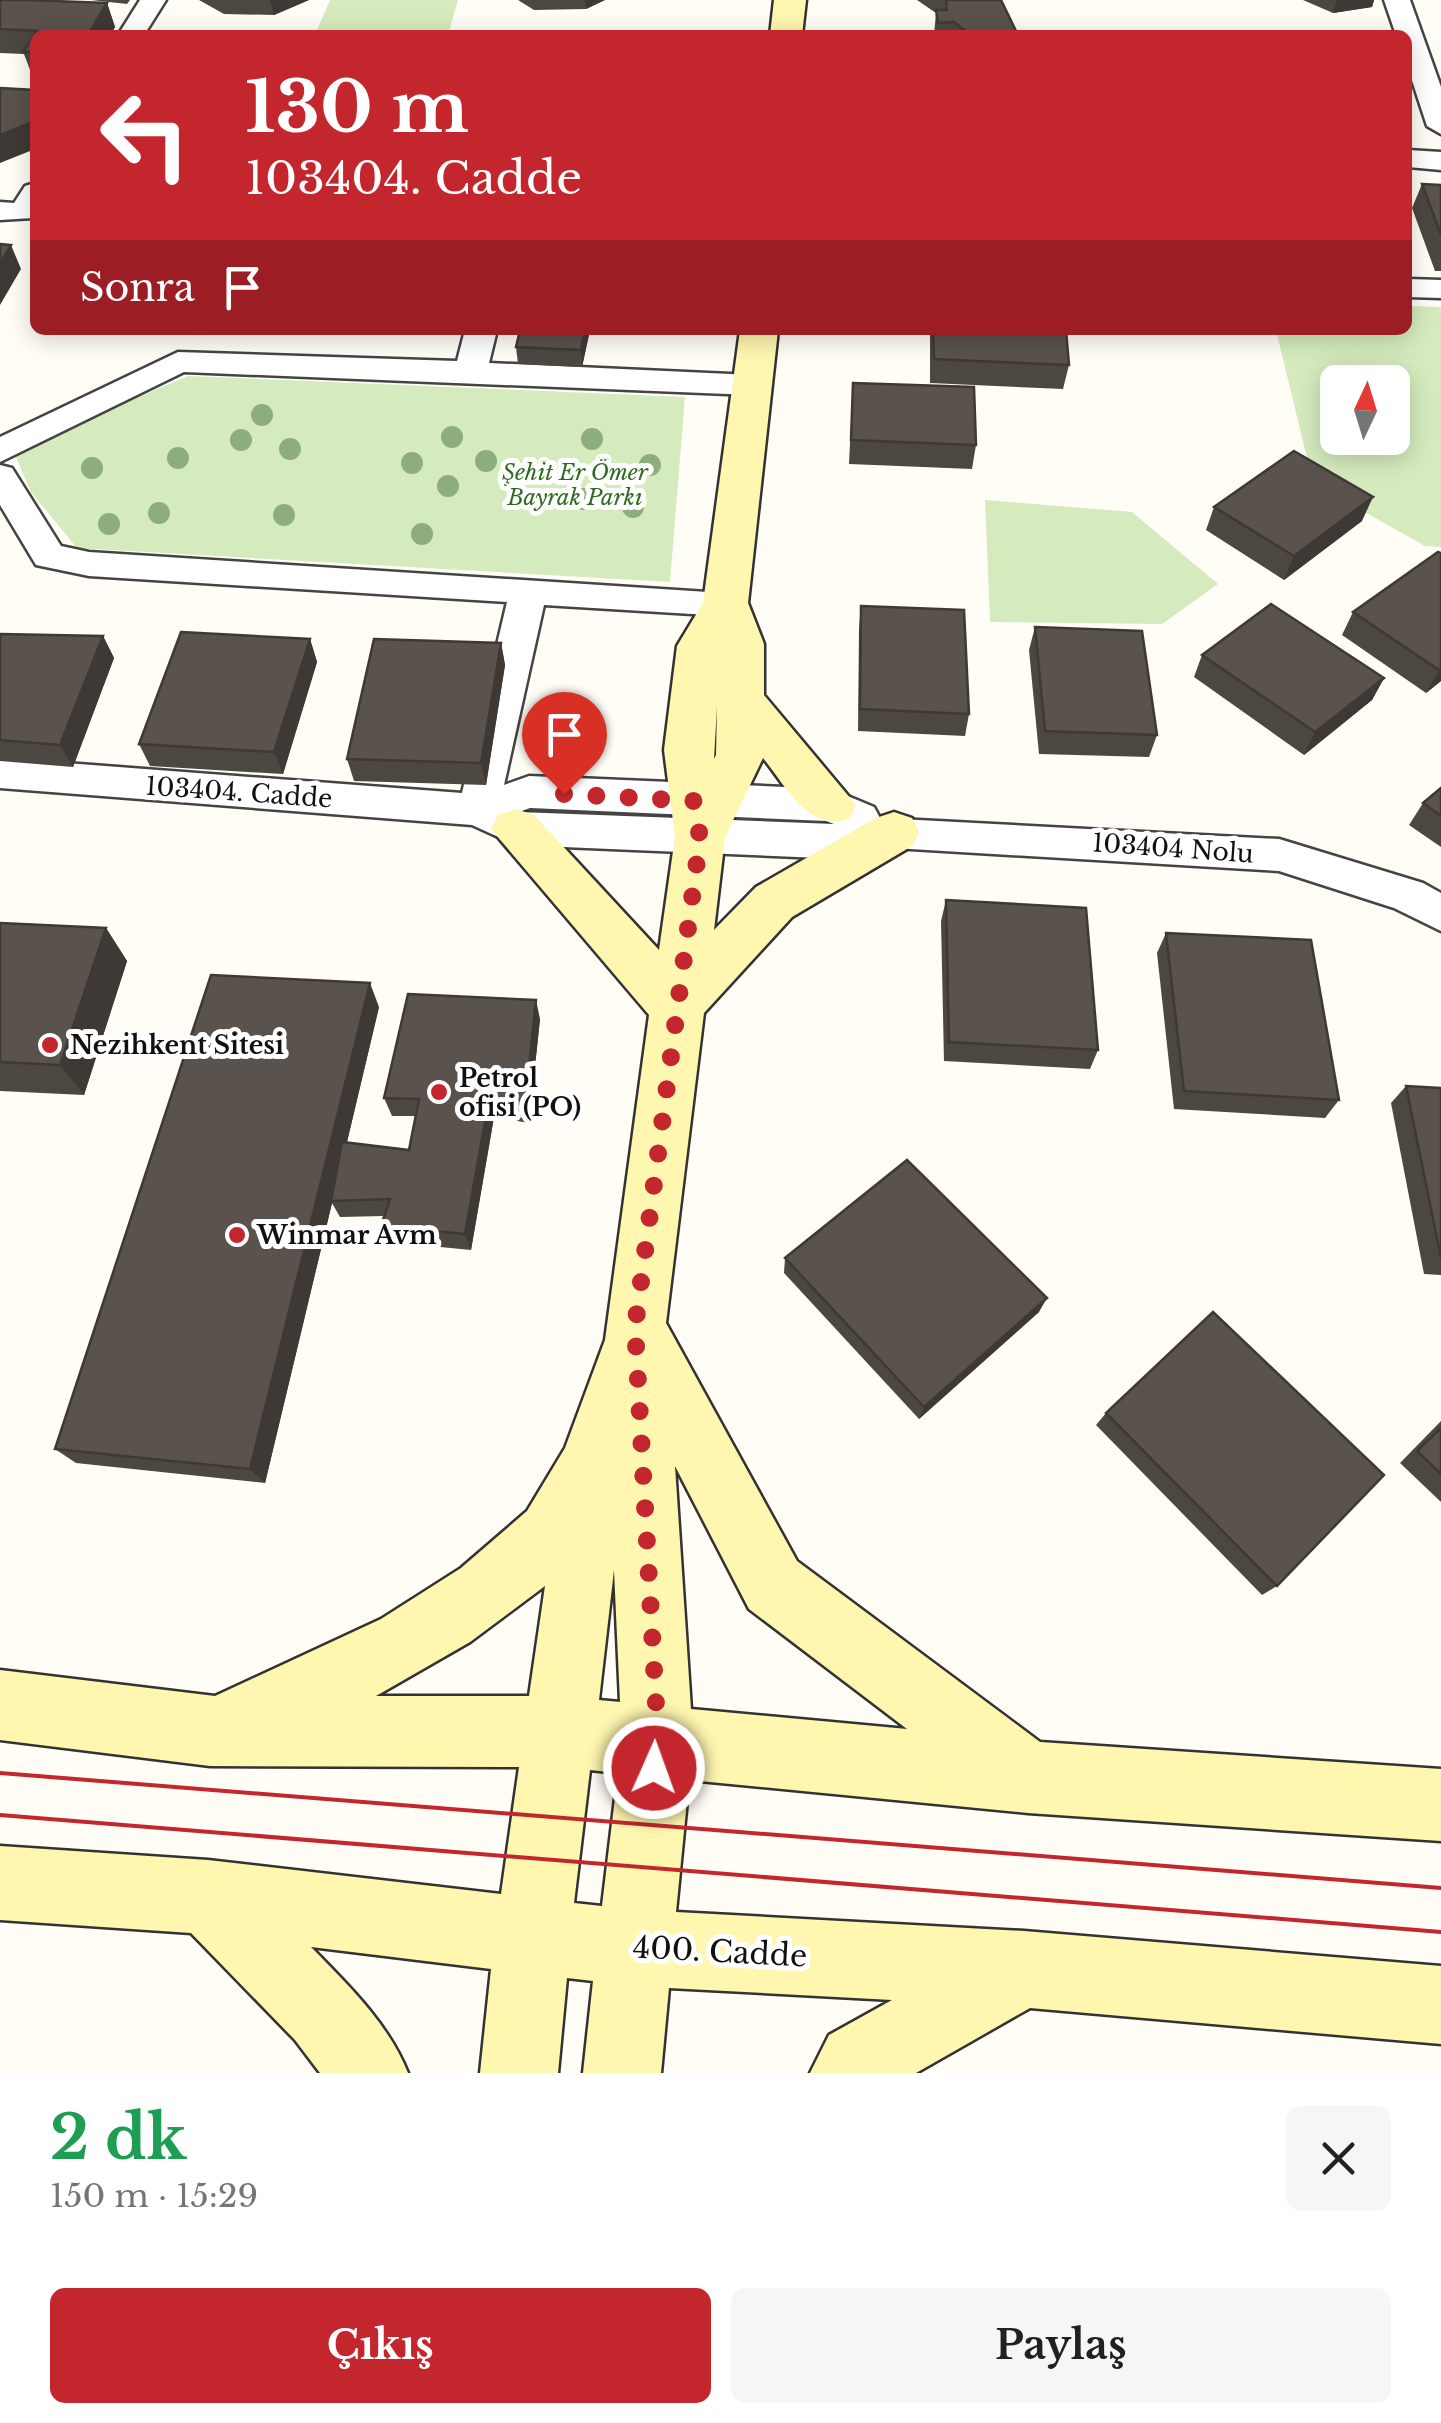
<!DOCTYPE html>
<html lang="tr">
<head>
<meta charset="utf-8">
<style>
  body { margin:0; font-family:"Libre Baskerville",serif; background:#f6f6f6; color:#202124; height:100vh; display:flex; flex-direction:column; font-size:38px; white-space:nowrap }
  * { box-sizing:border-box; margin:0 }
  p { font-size:32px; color:#757577 }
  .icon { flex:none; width:55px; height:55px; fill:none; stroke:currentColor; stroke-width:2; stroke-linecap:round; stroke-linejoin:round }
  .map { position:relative; height:2073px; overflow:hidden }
  .panel { display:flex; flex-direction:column; background:#fff; flex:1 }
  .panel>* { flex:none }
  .banner { position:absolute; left:30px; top:30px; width:1382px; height:305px; border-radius:15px; box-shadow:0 5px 25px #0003; background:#c4262e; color:#fff; overflow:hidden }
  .needle { width:65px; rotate:4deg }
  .controls { position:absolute; left:1320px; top:365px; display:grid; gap:20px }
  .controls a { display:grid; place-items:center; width:90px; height:90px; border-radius:15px; background:#fff; box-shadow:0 5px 25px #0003; font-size:50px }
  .pin { position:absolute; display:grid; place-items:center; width:85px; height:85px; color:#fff; margin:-102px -42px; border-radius:50% 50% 50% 0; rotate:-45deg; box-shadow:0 0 10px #0007 }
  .pin .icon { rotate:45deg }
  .me { position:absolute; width:110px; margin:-55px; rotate:2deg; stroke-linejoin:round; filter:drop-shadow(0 0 8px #0008) }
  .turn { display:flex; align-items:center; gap:35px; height:210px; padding:0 50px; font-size:45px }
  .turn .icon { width:130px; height:130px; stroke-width:2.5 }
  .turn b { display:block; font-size:70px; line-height:85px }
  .then { display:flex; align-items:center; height:95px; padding:0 50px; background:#0003; gap:20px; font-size:38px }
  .round { display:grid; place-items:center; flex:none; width:105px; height:105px; border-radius:15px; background:#f6f6f6 }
  .headline { display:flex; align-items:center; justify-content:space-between; height:170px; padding:0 50px }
  h1 { font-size:60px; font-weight:700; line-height:75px; color:#1e9e55 }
  .primary-button { display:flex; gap:20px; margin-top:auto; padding:20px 50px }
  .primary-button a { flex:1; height:115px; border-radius:15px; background:#c4262e; color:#fff; font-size:40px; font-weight:700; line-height:115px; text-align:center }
  .primary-button a+a { background:#f6f6f6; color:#202124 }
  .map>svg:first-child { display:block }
  .green { fill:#d5ebbd; fill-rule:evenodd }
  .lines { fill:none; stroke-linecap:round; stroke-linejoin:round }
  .street-casing { stroke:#444; stroke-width:5 }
  .secondary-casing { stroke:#333; stroke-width:5 }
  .street { fill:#fff; fill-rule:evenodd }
  .secondary { fill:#fff6b0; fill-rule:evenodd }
  .tram { stroke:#c4262e; stroke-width:4 }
  .tree { fill:#8dad7f }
  .wall { fill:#4d4742 }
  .shaded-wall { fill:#3f3936 }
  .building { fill:#5a524d; stroke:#3f3936; stroke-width:2.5 }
  .route { stroke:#c4262e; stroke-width:18; stroke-dasharray:0 32.4 }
  .poi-dot { fill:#c4262e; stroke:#fff; stroke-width:4 }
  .labels { text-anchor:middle; stroke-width:10; stroke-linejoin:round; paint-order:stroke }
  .far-park-label { font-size:22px; font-style:italic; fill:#2f6b1f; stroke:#fff }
  .street-label { font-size:25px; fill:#111; stroke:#fff }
  .poi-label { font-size:25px; font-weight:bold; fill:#111; stroke:#fff; text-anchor:start }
  .near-street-label { font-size:30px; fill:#111; stroke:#fff }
</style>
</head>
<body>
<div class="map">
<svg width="1441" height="2073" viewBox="0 0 1441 2073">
  <rect width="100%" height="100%" fill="#fffdf5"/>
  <!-- green -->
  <g class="green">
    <path d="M 330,0 L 458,0 L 448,35 L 315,35 Z"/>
    <path d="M 1408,306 L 1441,307 L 1441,547 L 1425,546 L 1313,483 L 1276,330 L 1408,330 ZM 1338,382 L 1392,382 L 1392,438 L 1338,438 Z"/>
    <path d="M 188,376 L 685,397 L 670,582 L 77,548 L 31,492 L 15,455 L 39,439 Z"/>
    <path d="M 985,500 L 1132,512 L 1218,584 L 1162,624 L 990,622 Z"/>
  </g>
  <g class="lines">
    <defs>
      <g id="street">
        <path d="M 140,0 L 166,0 L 144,35 L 118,35 Z"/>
        <path d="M 1384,0 L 1410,0 L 1441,87 L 1441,134 L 1427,126 L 1408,68 L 1408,35 L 1396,35 Z"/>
        <path d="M 1408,150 L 1441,152 L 1441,170 L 1408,167 Z"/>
        <path d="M 35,183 L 33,218 L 0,220 L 0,202 L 14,203 L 25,186 Z"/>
        <path d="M 1408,279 L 1441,280 L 1441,298 L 1408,297 Z"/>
        <path d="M 465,330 L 497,330 L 489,363 L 752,375 L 764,378 L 768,385 L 764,392 L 752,395 L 184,372 L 0,462 L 0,437 L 178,352 L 457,361 Z"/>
        <path d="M 0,465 L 12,468 L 61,546 L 89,552 L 738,594 L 743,603 L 738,612 L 725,616 L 544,605 L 504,785 L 529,776 L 831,789 L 874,807 L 880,818 L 1279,839 L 1423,883 L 1441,893 L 1441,931 L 1394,908 L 1279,871 L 894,848 L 820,858 L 516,845 L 472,825 L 0,788 L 0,758 L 462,793 L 507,602 L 89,576 L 36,565 L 0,505 ZM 530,808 L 826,821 L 834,824 L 519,812 Z"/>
      </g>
      <g id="secondary">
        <path d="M 774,0 L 806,0 L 802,35 L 770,35 Z"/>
        <path d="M 740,330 L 778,330 L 748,603 L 764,644 L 764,695 L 856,805 L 849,819 C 808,832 786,786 763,758 L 725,837 L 714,930 L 756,887 L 876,818 L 894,812 L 912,818 L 919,832 L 912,846 L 792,917 L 704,1013 L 666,1323 L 797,1561 L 1040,1742 L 1441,1769 L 1441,1841 L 1028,1813 L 689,1780 L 676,1912 L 1024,1931 L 1441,1966 L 1441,2044 L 1030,2008 L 916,2073 L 810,2073 L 829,2035 L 892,2000 L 669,1988 L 661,2073 L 583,2073 L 593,1981 L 567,1978 L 558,2073 L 480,2073 L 491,1969 L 311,1947 C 348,1985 388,2023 408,2073 L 320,2073 L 295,2040 L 191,1933 L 0,1920 L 0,1846 L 208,1860 L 501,1894 L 519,1767 L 210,1766 L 0,1740 L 0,1670 L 215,1696 L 381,1619 L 461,1568 L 527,1511 L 565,1448 L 605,1340 L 649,1015 L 491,829 L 498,815 L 516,809 L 534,815 L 659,950 L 675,837 L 664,750 L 677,646 L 703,603 ZM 717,706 L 716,755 L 714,759 ZM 675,1466 L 749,1609 L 907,1729 L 691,1709 ZM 614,1570 L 620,1702 L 599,1700 ZM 545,1586 L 529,1696 L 376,1696 L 470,1642 ZM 590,1770 L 618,1773 L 602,1906 L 574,1903 Z"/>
      </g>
    </defs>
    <!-- street casing -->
    <use href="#street" class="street-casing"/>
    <!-- secondary casing -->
    <use href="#secondary" class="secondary-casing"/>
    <!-- street -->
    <use href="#street" class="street"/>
    <!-- secondary -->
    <use href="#secondary" class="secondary"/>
    <!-- tram -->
    <g class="tram">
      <path d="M 0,1773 L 1441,1888"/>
      <path d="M 0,1815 L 1441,1932"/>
    </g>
  </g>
  <!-- trees -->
  <g class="tree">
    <circle cx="262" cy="415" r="11"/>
    <circle cx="452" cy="437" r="11"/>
    <circle cx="592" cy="439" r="11"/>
    <circle cx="241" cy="440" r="11"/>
    <circle cx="290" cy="449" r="11"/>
    <circle cx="178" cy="458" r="11"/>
    <circle cx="486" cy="461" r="11"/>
    <circle cx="412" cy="463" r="11"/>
    <circle cx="650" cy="465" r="11"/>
    <circle cx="92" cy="468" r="11"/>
    <circle cx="448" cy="486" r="11"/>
    <circle cx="583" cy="499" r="11"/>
    <circle cx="633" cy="507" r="11"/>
    <circle cx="159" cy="513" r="11"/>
    <circle cx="284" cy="515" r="11"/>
    <circle cx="109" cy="524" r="11"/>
    <circle cx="422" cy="534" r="11"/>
  </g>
  <!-- wall -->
  <g class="wall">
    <path d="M 91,0 L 130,0 L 127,4 Z"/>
    <path d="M 199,0 L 309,0 L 274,15 L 224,14 Z"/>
    <path d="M 518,0 L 605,0 L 586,9 L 534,10 Z"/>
    <path d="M 917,0 L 1001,0 L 1017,33 L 1021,35 L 934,35 L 936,13 Z"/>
    <path d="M 1303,0 L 1374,0 L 1372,7 L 1333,13 Z"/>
    <path d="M 0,2 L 107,3 L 115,27 L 110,35 L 35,35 L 35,76 L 32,75 L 24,54 L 0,53 Z"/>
    <path d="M 1422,184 L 1441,185 L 1441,271 L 1435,271 L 1412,208 Z"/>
    <path d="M 590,330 L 582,367 L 518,364 L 516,347 Z"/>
    <path d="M 930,330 L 1066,330 L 1069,365 L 1063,389 L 930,383 Z"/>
    <path d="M 853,383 L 976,445 L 972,469 L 849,464 Z"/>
    <path d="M 1214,507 L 1362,521 L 1284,580 L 1206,530 Z"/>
    <path d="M 1441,553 L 1441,681 L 1426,693 L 1342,635 L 1353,612 Z"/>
    <path d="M 861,606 L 969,714 L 965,736 L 858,731 L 859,629 Z"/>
    <path d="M 1035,627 L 1157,735 L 1149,757 L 1039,754 L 1029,650 Z"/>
    <path d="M 0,634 L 103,636 L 114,658 L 73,767 L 0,761 Z"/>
    <path d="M 310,639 L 317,662 L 283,774 L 150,766 L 139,744 Z"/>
    <path d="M 501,643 L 505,665 L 486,785 L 354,781 L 347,759 Z"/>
    <path d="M 1202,655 L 1384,678 L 1372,700 L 1304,755 L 1194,677 Z"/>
    <path d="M 1441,788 L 1441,847 L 1409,825 L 1423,803 Z"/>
    <path d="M 946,900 L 1098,1050 L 1090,1069 L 944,1061 L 941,921 Z"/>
    <path d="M 0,923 L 106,928 L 127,961 L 84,1095 L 0,1091 Z"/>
    <path d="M 1166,933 L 1339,1100 L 1325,1118 L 1174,1109 L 1157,953 Z"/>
    <path d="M 379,1007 L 347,1142 L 409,1150 L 416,1116 L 392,1116 L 384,1098 L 540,1019 L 529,1123 L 494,1117 L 471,1250 L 389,1242 L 381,1226 L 384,1216 L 340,1217 L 332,1203 L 265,1483 L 76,1463 L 55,1449 Z"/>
    <path d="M 1406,1086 L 1441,1088 L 1441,1275 L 1424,1274 L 1391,1103 Z"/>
    <path d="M 785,1258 L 1039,1312 L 919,1419 L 784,1273 Z"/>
    <path d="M 1106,1413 L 1277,1586 L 1262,1595 L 1096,1425 Z"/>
    <path d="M 1441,1421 L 1441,1502 L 1400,1463 Z"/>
  </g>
  <!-- shaded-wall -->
  <g class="shaded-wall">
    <path d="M 270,0 L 309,0 L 274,15 Z"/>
    <path d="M 585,0 L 605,0 L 586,9 Z"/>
    <path d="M 1337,0 L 1374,0 L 1372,7 L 1333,13 Z"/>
    <path d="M 107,3 L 115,27 L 110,35 L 88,35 Z"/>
    <path d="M 35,121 L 35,149 L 0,163 L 0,135 Z"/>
    <path d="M 11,245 L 21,269 L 0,305 L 0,263 Z"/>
    <path d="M 585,330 L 590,330 L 582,367 L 581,350 Z"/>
    <path d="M 1373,497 L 1362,521 L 1284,580 L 1294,556 Z"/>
    <path d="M 103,636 L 114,658 L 73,767 L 60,745 Z"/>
    <path d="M 310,639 L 317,662 L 283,774 L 274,752 Z"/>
    <path d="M 501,643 L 505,665 L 486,785 L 481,763 Z"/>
    <path d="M 1441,669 L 1441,681 L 1426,693 L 1439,670 Z"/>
    <path d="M 1384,678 L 1372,700 L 1304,755 L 1315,732 Z"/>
    <path d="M 106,928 L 127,961 L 84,1095 L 60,1065 Z"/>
    <path d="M 370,983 L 379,1007 L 333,1201 L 331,1201 L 332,1203 L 265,1483 L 250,1469 Z"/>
    <path d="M 536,1000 L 540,1019 L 529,1123 L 525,1105 Z"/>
    <path d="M 489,1099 L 494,1117 L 471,1250 L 465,1234 Z"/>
    <path d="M 1047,1298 L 1039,1312 L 919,1419 L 924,1407 Z"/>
  </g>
  <!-- building -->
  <g class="building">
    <path d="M 2,0 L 27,0 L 107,3 L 88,35 L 35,35 L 35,52 L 23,52 L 37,31 L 0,29 L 0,2 Z"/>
    <path d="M 946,0 L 1001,0 L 1017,33 L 1021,35 L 955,35 L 965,31 L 954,22 L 938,23 L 936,10 L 947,10 Z"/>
    <path d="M 515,32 L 567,32 L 572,35 L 508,35 Z"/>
    <path d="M 0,88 L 35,90 L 35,121 L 0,135 Z"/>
    <path d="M 1422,184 L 1441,185 L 1441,235 Z"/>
    <path d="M 0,244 L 11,245 L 0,263 Z"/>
    <path d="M 520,330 L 585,330 L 581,350 L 516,347 Z"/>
    <path d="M 933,330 L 1066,330 L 1069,365 L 934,359 Z"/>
    <path d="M 853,383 L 974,387 L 976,445 L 851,440 Z"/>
    <path d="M 1294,451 L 1373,497 L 1294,556 L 1214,507 Z"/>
    <path d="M 1438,552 L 1441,553 L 1441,669 L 1439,670 L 1353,612 Z"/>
    <path d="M 1271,604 L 1384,678 L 1315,732 L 1202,655 Z"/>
    <path d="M 861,606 L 964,610 L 969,714 L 860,709 Z"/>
    <path d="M 1035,627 L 1142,631 L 1157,735 L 1045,731 Z"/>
    <path d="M 181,632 L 310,639 L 274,752 L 139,744 Z"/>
    <path d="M 0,634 L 103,636 L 60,745 L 0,740 Z"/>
    <path d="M 374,639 L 501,643 L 481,763 L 347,759 Z"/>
    <path d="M 1441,788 L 1441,816 L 1423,803 Z"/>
    <path d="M 946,900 L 1086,908 L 1098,1050 L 949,1042 Z"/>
    <path d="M 0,923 L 106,928 L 60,1065 L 0,1062 Z"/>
    <path d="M 1166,933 L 1311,940 L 1339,1100 L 1184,1091 Z"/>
    <path d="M 211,975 L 370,983 L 250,1469 L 55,1449 Z"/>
    <path d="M 408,994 L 536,1000 L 525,1105 L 489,1099 L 465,1234 L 381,1226 L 390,1199 L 331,1201 L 342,1142 L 409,1150 L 419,1099 L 384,1098 Z"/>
    <path d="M 1406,1086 L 1441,1088 L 1441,1258 Z"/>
    <path d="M 907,1160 L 1047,1298 L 924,1407 L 785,1258 Z"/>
    <path d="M 1213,1312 L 1384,1475 L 1277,1586 L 1106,1413 Z"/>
    <path d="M 1441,1428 L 1441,1474 L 1417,1451 Z"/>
  </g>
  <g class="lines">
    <!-- route -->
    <path class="route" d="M 564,794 L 694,801 L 700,838 L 635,1327 L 658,1740 L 654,1768"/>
  </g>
  <!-- markers -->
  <g class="poi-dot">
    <circle cx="50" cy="1045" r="10"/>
    <circle cx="439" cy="1092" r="10"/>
    <circle cx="237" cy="1235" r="10"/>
  </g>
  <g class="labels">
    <!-- far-park labels -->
    <g class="far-park-label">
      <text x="575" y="480">Şehit Er Ömer<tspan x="575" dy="25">Bayrak Parkı</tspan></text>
    </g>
    <!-- street labels -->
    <g class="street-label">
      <text transform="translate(239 792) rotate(4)" y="9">103404. Cadde</text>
      <text transform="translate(1173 848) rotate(4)" y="9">103404 Nolu</text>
    </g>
    <!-- poi labels -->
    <g class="poi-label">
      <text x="70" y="1054">Nezihkent Sitesi</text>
      <text x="459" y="1087">Petrol<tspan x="459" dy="29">ofisi (PO)</tspan></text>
      <text x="257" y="1244">Winmar Avm</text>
    </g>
    <!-- near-street labels -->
    <g class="near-street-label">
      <text transform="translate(720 1952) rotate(3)" y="10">400. Cadde</text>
    </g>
  </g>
</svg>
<div class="controls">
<a><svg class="needle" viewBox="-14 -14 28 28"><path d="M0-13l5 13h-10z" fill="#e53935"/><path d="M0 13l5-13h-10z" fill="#757577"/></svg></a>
</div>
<div class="pin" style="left:564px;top:794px;background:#d93025"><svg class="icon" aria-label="arrive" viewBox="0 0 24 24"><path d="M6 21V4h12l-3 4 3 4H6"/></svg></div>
<svg class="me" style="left:654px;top:1768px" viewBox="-20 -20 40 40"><circle r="17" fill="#c4262e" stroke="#fff" stroke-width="3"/><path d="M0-11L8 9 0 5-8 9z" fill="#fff"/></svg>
<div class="banner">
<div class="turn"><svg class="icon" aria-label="left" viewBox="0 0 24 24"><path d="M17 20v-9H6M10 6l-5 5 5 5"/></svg><div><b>130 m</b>103404. Cadde</div></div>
<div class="then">Sonra<svg class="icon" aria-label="arrive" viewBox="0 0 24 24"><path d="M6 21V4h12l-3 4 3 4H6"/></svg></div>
</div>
</div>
<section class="panel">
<div class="headline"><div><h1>2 dk</h1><p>150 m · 15:29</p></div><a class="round"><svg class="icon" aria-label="close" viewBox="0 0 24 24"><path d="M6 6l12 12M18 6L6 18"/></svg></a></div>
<div class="primary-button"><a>Çıkış</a><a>Paylaş</a></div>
</section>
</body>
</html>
